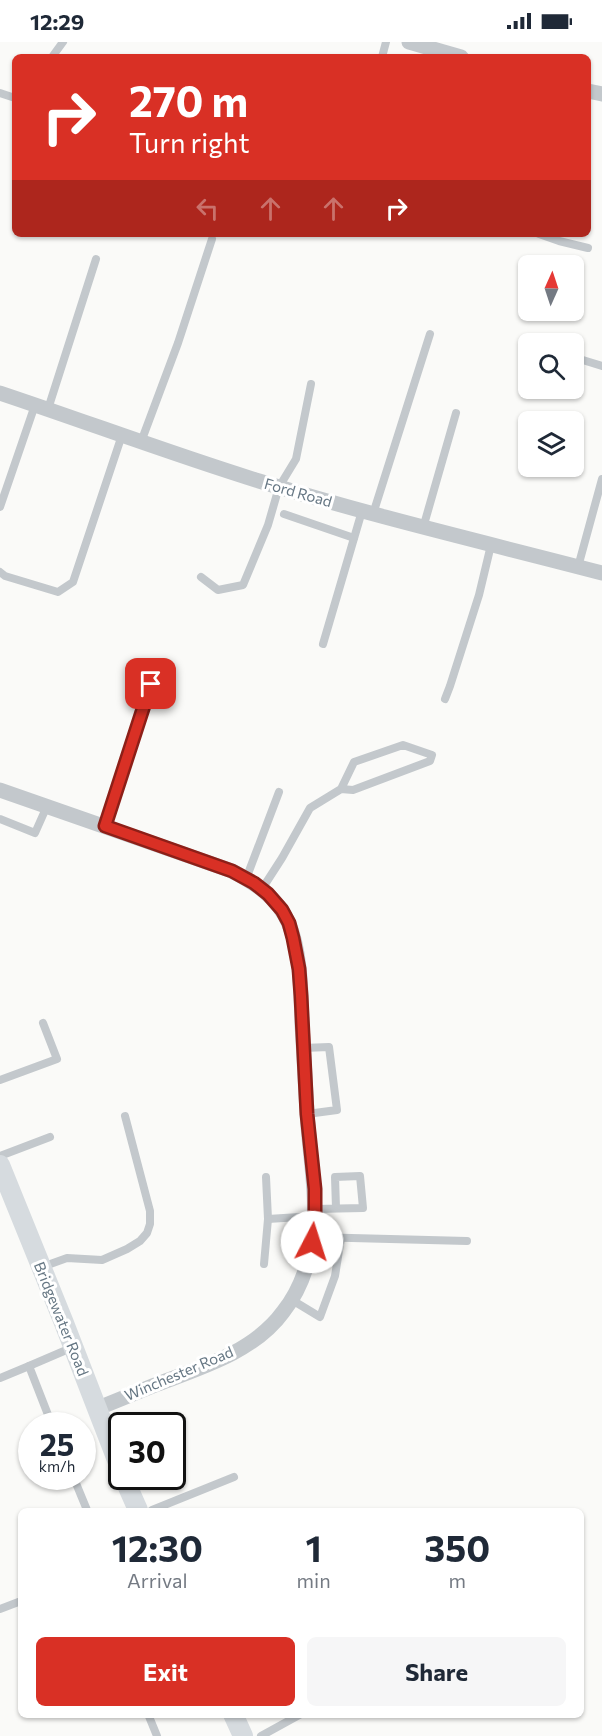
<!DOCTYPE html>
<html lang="en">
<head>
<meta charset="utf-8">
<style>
  body { margin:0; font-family:Commissioner,sans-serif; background:#f6f6f7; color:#1f2937; height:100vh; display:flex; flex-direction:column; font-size:22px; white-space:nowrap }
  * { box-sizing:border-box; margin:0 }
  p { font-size:20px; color:#747a83 }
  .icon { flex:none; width:33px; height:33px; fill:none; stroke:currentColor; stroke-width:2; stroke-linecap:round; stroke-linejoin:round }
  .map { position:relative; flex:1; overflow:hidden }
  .drawer { position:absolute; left:18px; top:1466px; width:566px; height:210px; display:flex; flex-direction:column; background:#fff; border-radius:9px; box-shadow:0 2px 4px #0004 }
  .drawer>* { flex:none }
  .banner { position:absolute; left:12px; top:12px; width:579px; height:183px; border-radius:9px; box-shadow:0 2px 4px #0004; background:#d93025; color:#fff; overflow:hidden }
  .needle { width:39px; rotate:3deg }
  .fabs { position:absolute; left:518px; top:213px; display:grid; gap:12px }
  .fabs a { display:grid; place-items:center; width:66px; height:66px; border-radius:9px; background:#fff; box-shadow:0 2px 4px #0004; font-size:30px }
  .speed { position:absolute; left:18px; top:1370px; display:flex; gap:12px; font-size:30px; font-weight:700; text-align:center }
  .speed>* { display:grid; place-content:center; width:78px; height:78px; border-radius:50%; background:#fff; box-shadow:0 2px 4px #0004; line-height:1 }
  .speed small { font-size:15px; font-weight:400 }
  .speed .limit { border:3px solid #111; border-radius:9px; background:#fff; color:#111 }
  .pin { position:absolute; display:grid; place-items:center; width:51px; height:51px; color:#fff; margin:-26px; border-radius:12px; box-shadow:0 3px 9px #0006 }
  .me { position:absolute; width:66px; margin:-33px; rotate:5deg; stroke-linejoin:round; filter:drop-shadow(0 0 4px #0008) }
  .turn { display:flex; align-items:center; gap:21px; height:126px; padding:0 18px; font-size:27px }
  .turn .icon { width:78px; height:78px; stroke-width:2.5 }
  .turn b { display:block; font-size:42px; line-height:51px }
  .lanes { display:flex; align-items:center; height:57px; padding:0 18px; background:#0003; justify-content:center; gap:30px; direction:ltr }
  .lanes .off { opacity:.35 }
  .eta { display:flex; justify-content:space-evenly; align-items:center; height:102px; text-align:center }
  .eta b { font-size:36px; font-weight:700; line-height:42px }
  .primary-button { display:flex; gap:12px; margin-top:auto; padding:12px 18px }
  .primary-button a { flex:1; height:69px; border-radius:9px; background:#d93025; color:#fff; font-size:24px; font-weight:700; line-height:69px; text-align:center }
  .primary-button a+a { background:#f6f6f7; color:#1f2937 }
  .status { display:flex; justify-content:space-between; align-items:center; height:42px; padding:0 30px; background:#fff; direction:ltr }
  .status svg { height:16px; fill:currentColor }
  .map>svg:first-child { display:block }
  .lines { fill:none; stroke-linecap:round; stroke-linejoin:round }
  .service { stroke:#c3c8cc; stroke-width:8 }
  .minor { stroke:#c3c8cc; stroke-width:15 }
  .secondary { stroke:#d6dbdf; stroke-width:20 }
  .route-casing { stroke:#8d1f18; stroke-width:15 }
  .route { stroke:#d93025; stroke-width:10 }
  .labels { text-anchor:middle; stroke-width:6; stroke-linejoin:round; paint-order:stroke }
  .street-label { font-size:15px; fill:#657683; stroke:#fff }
</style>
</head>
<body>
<div class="status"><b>12:29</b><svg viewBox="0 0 49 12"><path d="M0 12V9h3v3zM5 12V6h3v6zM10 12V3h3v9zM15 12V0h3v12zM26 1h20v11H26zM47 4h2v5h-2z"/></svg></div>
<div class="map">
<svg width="602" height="1694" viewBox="0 0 602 1694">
  <rect width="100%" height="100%" fill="#fafaf8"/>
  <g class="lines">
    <!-- service -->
    <g class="service">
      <path d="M 52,15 L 63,0"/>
      <path d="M 382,15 L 386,0"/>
      <path d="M 0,51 L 15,56"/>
      <path d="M 539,192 L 559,199 L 588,206"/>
      <path d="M 573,315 L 602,324"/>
      <path d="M 48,367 L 96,217"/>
      <path d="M 141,400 L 178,301 L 212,197"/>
      <path d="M 0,465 L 35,363"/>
      <path d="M 284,472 L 354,496"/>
      <path d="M 373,472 L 430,292"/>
      <path d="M 423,486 L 456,371"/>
      <path d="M 578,525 L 602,437"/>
      <path d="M 0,530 L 5,534 L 58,550 L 73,540 L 122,393"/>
      <path d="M 201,535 L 218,548 L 243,543 L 268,483 L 279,445 L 296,417 L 311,342"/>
      <path d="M 323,602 L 362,469"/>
      <path d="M 445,657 L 450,644 L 479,553 L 491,503"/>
      <path d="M 0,777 L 35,791 L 47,764"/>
      <path d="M 105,784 L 151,642"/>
      <path d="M 246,837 L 279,750"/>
      <path d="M 262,847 L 282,816 L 310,766 L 341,747 L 353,748 L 430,719 L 432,713 L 403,703 L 354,720 L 341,747"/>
      <path d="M 303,1006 L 329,1005 L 337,1068 L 307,1072"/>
      <path d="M 0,1038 L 57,1017 L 43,981"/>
      <path d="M 0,1114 L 50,1095"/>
      <path d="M 266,1135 L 268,1177 L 315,1174"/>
      <path d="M 315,1167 L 363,1166 L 360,1134 L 335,1135 L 336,1166"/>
      <path d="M 313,1195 L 467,1199"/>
      <path d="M 264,1222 L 268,1177"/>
      <path d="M 42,1225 L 67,1216 L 102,1218 L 127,1207 L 140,1199 L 147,1191 L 150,1182 L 150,1169 L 125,1074"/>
      <path d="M 292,1258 L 320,1275 L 335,1234 L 341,1196"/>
      <path d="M 0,1336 L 29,1324"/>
      <path d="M 52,1383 L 29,1324 L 71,1306"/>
      <path d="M 73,1434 L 87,1468"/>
      <path d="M 152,1468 L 234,1435"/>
      <path d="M 0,1567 L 21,1559"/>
      <path d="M 148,1672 L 157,1694"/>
      <path d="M 261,1694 L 301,1672"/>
    </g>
    <!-- minor -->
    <g class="minor">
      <path d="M 409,0 L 461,15"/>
      <path d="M 588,49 L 602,52"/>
      <path d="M 0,351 C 87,380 172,412 259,439 C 372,474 487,501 602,531"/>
      <path d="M 0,748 L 232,829 C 255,841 277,855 288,880 C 301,908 301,952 302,983 C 304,1011 305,1040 307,1069 C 309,1113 319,1155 312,1200 C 308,1225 299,1250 283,1270 C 254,1310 200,1326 155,1343 C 135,1351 116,1359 96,1367"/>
    </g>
    <!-- secondary -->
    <g class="secondary">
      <path d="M 0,1123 L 64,1281 L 122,1431"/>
      <path d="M 123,1434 L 138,1468"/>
      <path d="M 233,1672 L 243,1694"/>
    </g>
  </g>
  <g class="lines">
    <defs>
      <path id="route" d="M 151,642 L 105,784 L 232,829 L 254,841 L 268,852 L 282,868 L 289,881 L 293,896 L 299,927 L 301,954 L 307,1072 L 315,1147 L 315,1174 L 312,1200"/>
    </defs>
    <!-- route casing -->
    <use href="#route" class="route-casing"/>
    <!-- route -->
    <use href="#route" class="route"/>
  </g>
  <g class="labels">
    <!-- street labels -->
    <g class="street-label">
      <text transform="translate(298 451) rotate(16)" y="5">Ford Road</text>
      <text transform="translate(61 1277) rotate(68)" y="5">Bridgewater Road</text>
      <text transform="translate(179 1332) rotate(-23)" y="5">Winchester Road</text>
    </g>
  </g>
</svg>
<div class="fabs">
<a><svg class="needle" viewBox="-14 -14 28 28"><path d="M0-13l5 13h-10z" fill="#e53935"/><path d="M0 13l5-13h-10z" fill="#747a83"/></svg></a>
<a><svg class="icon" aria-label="search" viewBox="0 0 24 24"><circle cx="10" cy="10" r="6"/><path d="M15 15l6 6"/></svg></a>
<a><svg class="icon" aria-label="layers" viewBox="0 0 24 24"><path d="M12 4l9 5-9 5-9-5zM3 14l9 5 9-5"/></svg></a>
</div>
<div class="speed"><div>25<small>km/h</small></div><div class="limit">30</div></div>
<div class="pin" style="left:151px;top:642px;background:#d93025"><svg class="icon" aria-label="arrive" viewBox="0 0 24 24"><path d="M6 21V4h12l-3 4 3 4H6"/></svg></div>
<svg class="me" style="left:312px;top:1200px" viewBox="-20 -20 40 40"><circle r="19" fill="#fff"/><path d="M0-13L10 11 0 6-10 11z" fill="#d93025"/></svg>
<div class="banner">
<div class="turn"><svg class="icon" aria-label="right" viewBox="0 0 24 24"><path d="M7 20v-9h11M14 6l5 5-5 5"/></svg><div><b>270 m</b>Turn right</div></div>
<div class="lanes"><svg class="icon off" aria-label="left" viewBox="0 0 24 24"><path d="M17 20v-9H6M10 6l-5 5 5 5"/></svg><svg class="icon off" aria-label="ahead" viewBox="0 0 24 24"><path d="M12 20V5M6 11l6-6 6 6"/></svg><svg class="icon off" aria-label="ahead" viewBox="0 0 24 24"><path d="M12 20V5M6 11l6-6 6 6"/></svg><svg class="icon" aria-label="right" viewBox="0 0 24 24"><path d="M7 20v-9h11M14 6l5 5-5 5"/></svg></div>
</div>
<section class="drawer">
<div class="eta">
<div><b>12:30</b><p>Arrival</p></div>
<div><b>1</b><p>min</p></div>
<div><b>350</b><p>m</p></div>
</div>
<div class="primary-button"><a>Exit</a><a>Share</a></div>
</section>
</div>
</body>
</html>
